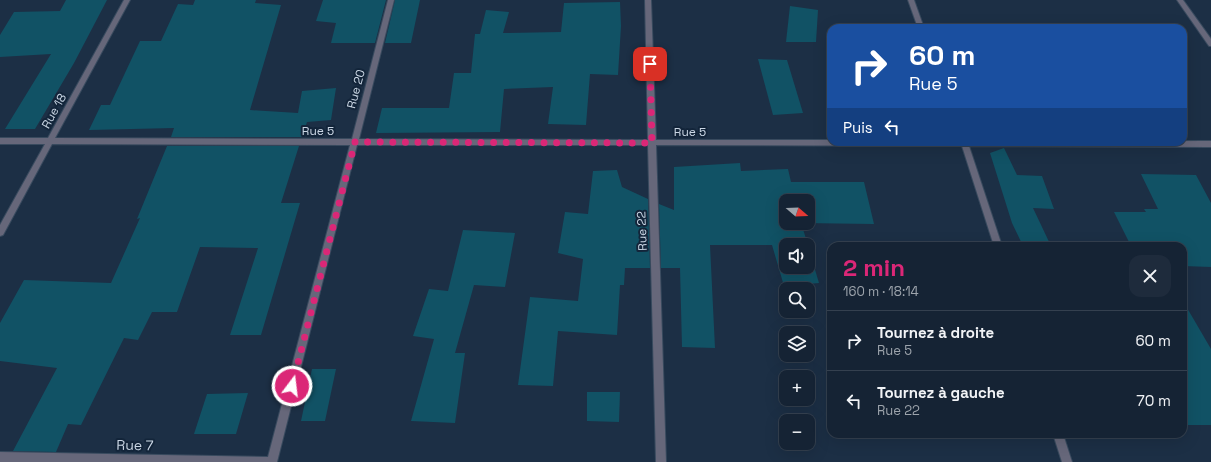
<!DOCTYPE html>
<html lang="fr">
<head>
<meta charset="utf-8">
<style>
  body { margin:0; font-family:"Space Grotesk",sans-serif; background:#1e2b3c; color:#f1f3f6; height:100vh; display:flex; flex-direction:column; font-size:15px; white-space:nowrap }
  * { box-sizing:border-box; margin:0 }
  p { font-size:13px; color:#9da4ac }
  .icon { flex:none; width:22px; height:22px; fill:none; stroke:currentColor; stroke-width:2; stroke-linecap:round; stroke-linejoin:round }
  .map { position:relative; flex:1; overflow:hidden }
  .sheet { position:absolute; left:827px; top:242px; width:360px; height:196px; display:flex; flex-direction:column; background:#152334; border-radius:12px; box-shadow:0 4px 16px #0002,0 0 0 1px #34404f }
  .sheet>* { flex:none }
  .guide { position:absolute; left:827px; top:24px; width:360px; height:122px; border-radius:12px; box-shadow:0 4px 16px #0002,0 0 0 1px #34404f; background:#1a4fa0; color:#fff; overflow:hidden }
  .needle { width:26px; rotate:109deg }
  .tools { position:absolute; left:779px; top:194px; display:grid; gap:8px }
  .tools a { display:grid; place-items:center; width:36px; height:36px; border-radius:8px; background:#152334; box-shadow:0 4px 16px #0002,0 0 0 1px #34404f; font-size:20px }
  .pin { position:absolute; display:grid; place-items:center; width:34px; height:34px; color:#fff; margin:-17px; border-radius:8px; box-shadow:0 2px 6px #0006 }
  .me { position:absolute; width:44px; margin:-22px; rotate:15deg; stroke-linejoin:round; filter:drop-shadow(0 0 3px #0008) }
  .turn { display:flex; align-items:center; gap:14px; height:84px; padding:0 16px; font-size:18px }
  .turn .icon { width:52px; height:52px; stroke-width:2.5 }
  .turn b { display:block; font-size:28px; line-height:34px }
  .then { display:flex; align-items:center; height:38px; padding:0 16px; background:#0003; gap:8px; font-size:15px }
  .round { display:grid; place-items:center; flex:none; width:42px; height:42px; border-radius:12px; background:#1e2b3c }
  .overview { display:flex; align-items:center; justify-content:space-between; height:68px; padding:0 16px }
  h1 { font-size:24px; font-weight:600; line-height:30px; color:#db2777 }
  ul { padding:0; list-style:none }
  li { display:flex; align-items:center; gap:12px; height:60px; padding:0 16px; border-top:1px solid #34404f }
  li div { flex:1 }
  li b { display:block; font-size:15px }
  li em { font-style:normal }
  .map>svg:first-child { display:block }
  .building { fill:#115265; fill-rule:evenodd }
  .lines { fill:none; stroke-linecap:round; stroke-linejoin:round }
  .minor-casing { stroke:#384a5e; stroke-width:2 }
  .minor { fill:#66677a; fill-rule:evenodd }
  .route { stroke:#db2777; stroke-width:7; stroke-dasharray:0 12.6 }
  .labels { text-anchor:middle; stroke-width:4; stroke-linejoin:round; paint-order:stroke }
  .street-label { font-size:12px; fill:#cad6e4; stroke:#13253a }
  .near-street-label { font-size:14px; fill:#cad6e4; stroke:#13253a }
</style>
</head>
<body>
<div class="map">
<svg width="1211" height="462" viewBox="0 0 1211 462">
  <rect width="100%" height="100%" fill="#1c2f45"/>
  <!-- building -->
  <g class="building">
    <path d="M 66,0 L 107,0 L 74,63 L 35,129 L 5,129 L 51,54 L 0,57 L 0,35 L 14,12 L 60,11 Z"/>
    <path d="M 195,0 L 256,0 L 255,3 L 281,5 L 250,110 L 298,113 L 302,91 L 336,88 L 331,120 L 307,122 L 302,137 L 171,137 L 174,128 L 89,130 L 101,105 L 110,105 L 140,41 L 161,41 L 178,4 L 193,5 Z"/>
    <path d="M 323,0 L 386,0 L 375,43 L 331,43 L 336,23 L 316,21 Z"/>
    <path d="M 395,0 L 420,0 L 411,43 L 385,43 Z"/>
    <path d="M 620,2 L 621,26 L 618,75 L 590,74 L 586,125 L 548,124 L 553,87 L 504,89 L 500,132 L 376,133 L 382,108 L 449,108 L 454,73 L 471,73 L 475,34 L 480,34 L 486,10 L 509,12 L 503,33 L 561,32 L 564,3 Z"/>
    <path d="M 790,6 L 818,10 L 816,42 L 786,42 Z"/>
    <path d="M 758,59 L 787,60 L 803,113 L 773,115 Z"/>
    <path d="M 167,146 L 299,146 L 281,203 L 300,203 L 261,335 L 230,335 L 258,248 L 200,247 L 177,312 L 152,312 L 138,340 L 124,338 L 81,425 L 68,424 L 56,452 L 13,451 L 57,368 L 0,361 L 0,323 L 24,280 L 111,283 L 140,218 L 137,219 Z"/>
    <path d="M 1004,148 L 1017,175 L 1042,176 L 1054,209 L 1033,208 L 1051,246 L 1023,246 L 1012,223 L 990,153 Z"/>
    <path d="M 740,163 L 741,171 L 788,169 L 791,182 L 864,182 L 874,224 L 801,223 L 808,245 L 786,245 L 786,267 L 808,267 L 808,246 L 819,283 L 784,286 L 772,245 L 710,245 L 715,348 L 682,347 L 680,268 L 661,268 L 659,204 L 674,210 L 674,167 ZM 786,201 L 808,201 L 808,223 L 786,223 Z"/>
    <path d="M 617,170 L 622,187 L 648,199 L 650,268 L 625,268 L 624,285 L 620,285 L 617,335 L 558,331 L 553,386 L 518,385 L 530,297 L 578,301 L 583,259 L 558,253 L 565,212 L 588,214 L 593,171 Z"/>
    <path d="M 1141,174 L 1196,175 L 1211,203 L 1211,267 L 1183,266 L 1183,246 L 1131,246 L 1114,212 L 1146,212 L 1144,209 L 1158,209 Z"/>
    <path d="M 463,230 L 515,233 L 505,287 L 474,285 L 455,353 L 465,353 L 455,423 L 411,421 L 434,339 L 413,336 L 429,289 L 448,291 Z"/>
    <path d="M 1183,301 L 1211,349 L 1211,425 L 1183,425 Z"/>
    <path d="M 312,369 L 336,369 L 325,421 L 301,421 Z"/>
    <path d="M 587,392 L 620,392 L 619,422 L 587,421 Z"/>
    <path d="M 248,393 L 236,434 L 194,434 L 207,394 Z"/>
  </g>
  <g class="lines">
    <defs>
      <g id="minor">
        <path d="M 124,0 L 130,0 L 55,138 L 352,139 L 388,0 L 394,0 L 359,139 L 648,140 L 645,0 L 651,0 L 656,140 L 831,140 L 831,142 L 1211,141 L 1211,147 L 969,146 L 1002,246 L 994,246 L 962,146 L 656,145 L 666,462 L 656,462 L 648,145 L 357,145 L 277,462 L 0,462 L 0,452 L 268,457 L 350,145 L 52,144 L 3,235 L 0,236 L 0,225 L 45,144 L 0,144 L 0,138 L 48,138 Z"/>
        <path d="M 908,0 L 914,0 L 924,28 L 918,28 Z"/>
        <path d="M 1177,0 L 1183,0 L 1211,39 L 1211,46 L 1209,46 Z"/>
        <path d="M 1053,434 L 1063,434 L 1072,462 L 1062,462 Z"/>
      </g>
    </defs>
    <!-- minor casing -->
    <use href="#minor" class="minor-casing"/>
    <!-- minor -->
    <use href="#minor" class="minor"/>
  </g>
  <g class="lines">
    <!-- route -->
    <path class="route" d="M 292,386 L 355,142 L 652,143 L 650,64"/>
  </g>
  <g class="labels">
    <!-- street labels -->
    <g class="street-label">
      <text transform="translate(356 89) rotate(-75)" y="4">Rue 20</text>
      <text transform="translate(54 111) rotate(-61)" y="4">Rue 18</text>
      <text x="318" y="135">Rue 5</text>
      <text x="690" y="136">Rue 5</text>
      <text transform="translate(642 231) rotate(-92)" y="4">Rue 22</text>
    </g>
    <!-- near-street labels -->
    <g class="near-street-label">
      <text transform="translate(135 445) rotate(1)" y="5">Rue 7</text>
    </g>
  </g>
</svg>
<div class="tools">
<a><svg class="needle" viewBox="-14 -14 28 28"><path d="M0-13l5 13h-10z" fill="#e53935"/><path d="M0 13l5-13h-10z" fill="#9da4ac"/></svg></a>
<a><svg class="icon" aria-label="sound" viewBox="0 0 24 24"><path d="M4 9h4l5-4v14l-5-4H4zM17 9q2 3 0 6"/></svg></a>
<a><svg class="icon" aria-label="search" viewBox="0 0 24 24"><circle cx="10" cy="10" r="6"/><path d="M15 15l6 6"/></svg></a>
<a><svg class="icon" aria-label="layers" viewBox="0 0 24 24"><path d="M12 4l9 5-9 5-9-5zM3 14l9 5 9-5"/></svg></a>
<a>+</a>
<a>−</a>
</div>
<div class="pin" style="left:650px;top:64px;background:#d93025"><svg class="icon" aria-label="arrive" viewBox="0 0 24 24"><path d="M6 21V4h12l-3 4 3 4H6"/></svg></div>
<svg class="me" style="left:292px;top:386px" viewBox="-20 -20 40 40"><circle r="17" fill="#db2777" stroke="#fff" stroke-width="3"/><path d="M0-11L8 9 0 5-8 9z" fill="#fff"/></svg>
<div class="guide">
<div class="turn"><svg class="icon" aria-label="right" viewBox="0 0 24 24"><path d="M7 20v-9h11M14 6l5 5-5 5"/></svg><div><b>60 m</b>Rue 5</div></div>
<div class="then">Puis<svg class="icon" aria-label="left" viewBox="0 0 24 24"><path d="M17 20v-9H6M10 6l-5 5 5 5"/></svg></div>
</div>
<section class="sheet">
<div class="overview"><div><h1>2 min</h1><p>160 m · 18:14</p></div><a class="round"><svg class="icon" aria-label="close" viewBox="0 0 24 24"><path d="M6 6l12 12M18 6L6 18"/></svg></a></div>
<ul>
<li><svg class="icon" aria-label="right" viewBox="0 0 24 24"><path d="M7 20v-9h11M14 6l5 5-5 5"/></svg><div><b>Tournez à droite</b><p>Rue 5</p></div><em>60 m</em></li>
<li><svg class="icon" aria-label="left" viewBox="0 0 24 24"><path d="M17 20v-9H6M10 6l-5 5 5 5"/></svg><div><b>Tournez à gauche</b><p>Rue 22</p></div><em>70 m</em></li>
</ul>
</section>
</div>
</body>
</html>
